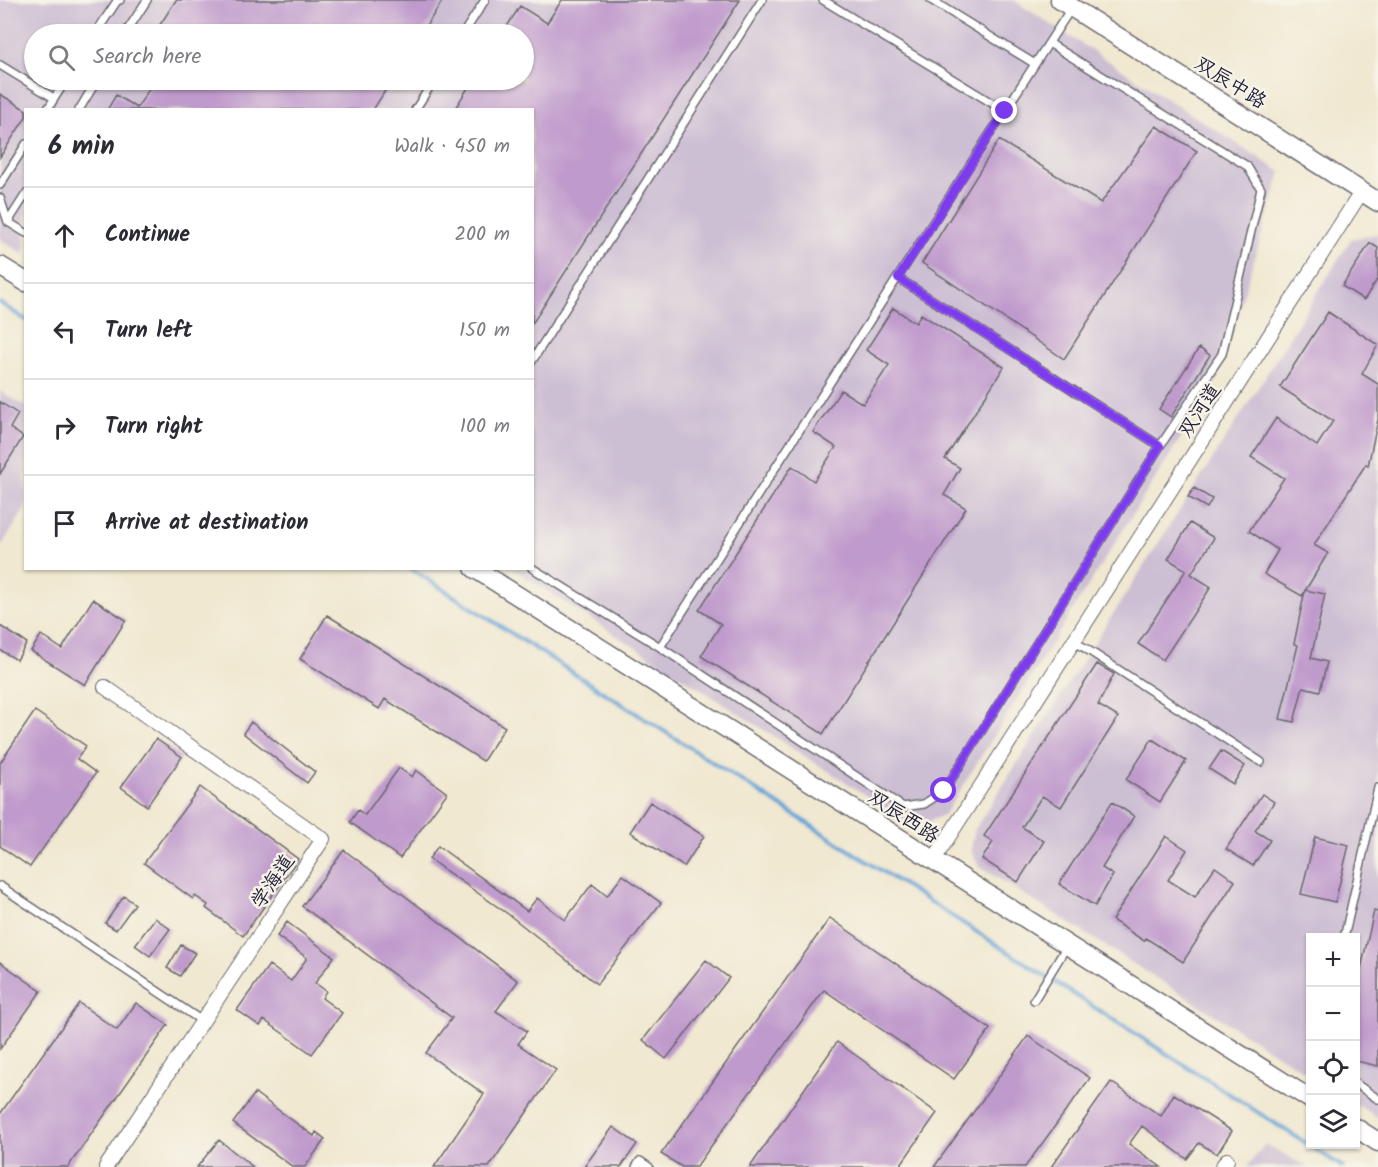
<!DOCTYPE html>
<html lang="en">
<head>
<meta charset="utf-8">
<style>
  :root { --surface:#fff; --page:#f2f2f3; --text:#2b2b33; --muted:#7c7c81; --line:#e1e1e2 }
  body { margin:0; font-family:Kalam,"LXGW WenKai TC",sans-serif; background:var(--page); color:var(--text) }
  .controls { position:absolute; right:18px; bottom:18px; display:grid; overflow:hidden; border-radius:0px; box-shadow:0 2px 4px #0004 }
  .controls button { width:54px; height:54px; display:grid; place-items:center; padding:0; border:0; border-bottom:2px solid var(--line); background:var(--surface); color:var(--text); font:30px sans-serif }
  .stop { position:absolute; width:18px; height:18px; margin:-14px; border:4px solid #7c3aed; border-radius:50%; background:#fff }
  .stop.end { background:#7c3aed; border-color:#fff; box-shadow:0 2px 6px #0008 }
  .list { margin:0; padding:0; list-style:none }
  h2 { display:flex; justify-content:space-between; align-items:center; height:78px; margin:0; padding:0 24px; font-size:26px }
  h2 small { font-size:20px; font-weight:400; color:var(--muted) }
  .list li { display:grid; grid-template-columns:39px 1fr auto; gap:18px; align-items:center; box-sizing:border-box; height:96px; padding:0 24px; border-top:2px solid var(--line) }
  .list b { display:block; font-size:22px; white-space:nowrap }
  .list em { font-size:20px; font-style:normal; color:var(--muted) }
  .icon { flex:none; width:33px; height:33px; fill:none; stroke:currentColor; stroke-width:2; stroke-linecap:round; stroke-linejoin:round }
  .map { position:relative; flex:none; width:1378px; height:1167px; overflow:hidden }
  .search { position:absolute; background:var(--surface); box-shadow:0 2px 4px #0004; left:24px; top:24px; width:510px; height:66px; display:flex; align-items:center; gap:15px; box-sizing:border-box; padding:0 21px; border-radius:33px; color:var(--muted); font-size:22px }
  .panel { position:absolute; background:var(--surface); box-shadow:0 2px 4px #0004; left:24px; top:108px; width:510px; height:462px; border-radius:0px }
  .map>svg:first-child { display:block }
</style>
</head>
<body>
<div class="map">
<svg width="1378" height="1167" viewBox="0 0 1378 1167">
  <rect width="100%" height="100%" fill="#f7f3e8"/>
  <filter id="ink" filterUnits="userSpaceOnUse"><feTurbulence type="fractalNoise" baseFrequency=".0167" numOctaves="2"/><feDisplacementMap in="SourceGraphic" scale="12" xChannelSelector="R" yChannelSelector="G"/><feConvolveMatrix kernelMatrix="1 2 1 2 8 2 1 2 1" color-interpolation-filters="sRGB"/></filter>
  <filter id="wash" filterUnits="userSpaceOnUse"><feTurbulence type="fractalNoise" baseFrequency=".008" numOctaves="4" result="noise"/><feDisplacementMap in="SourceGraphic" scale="24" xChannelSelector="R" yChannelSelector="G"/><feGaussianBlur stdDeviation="1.35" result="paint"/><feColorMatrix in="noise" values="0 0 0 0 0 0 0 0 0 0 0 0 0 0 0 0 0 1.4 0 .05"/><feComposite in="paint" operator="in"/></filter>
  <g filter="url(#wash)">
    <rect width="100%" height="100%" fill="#f0e8d0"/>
    <!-- industrial -->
    <path fill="#ccbed3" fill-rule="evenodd" d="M0,0h1013l268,172 -64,208 -272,434 -19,9 -20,-2 -393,-252 19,-1v-458h-506l-1,145 -25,-16zM34,34h490v46h-490z
      M1377,234h1v884l-22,-14v-166h-46v137l-331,-209 -8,-16 4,-21 280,-436 96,-154z
      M0,391l26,16 -1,102 -25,39z
      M1265,1144l43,23h-61z"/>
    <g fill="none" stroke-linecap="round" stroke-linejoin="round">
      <!-- stream -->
      <path stroke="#65a2d6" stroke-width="4" d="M0,303l26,17
        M410,568l933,599"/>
    </g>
    <g id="blocks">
      <!-- building -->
      <path fill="#bf9acc" d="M176,0h267l-22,34h-267z
        M562,0h178l-208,324v-214h-78l19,-30h51v-46h-22l18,-28 27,17z
        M155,80h237l-19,30h-266l9,-15 21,13z
        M0,94l26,16v7l-26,40z
        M1156,126l41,25 -133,208 -142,-96 77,-123 102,63z
        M1370,243l8,5v30l-14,22 -22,-14z
        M893,308l23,15 5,-9 83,53 -59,92 15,9 -16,27 22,13 -143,226 -122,-78 20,-32 -22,-14 93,-144 22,15 22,-34 -23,-15 28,-42 22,14 26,-39 -23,-15z
        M1328,312l50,33 -16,29 16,10v35l-10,47 -2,-2 -52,81 14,8 -26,43 -38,-22 14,-24 -29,-19 35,-53 -33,-21 25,-39 41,28 16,-25 -53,-34z
        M1199,348l11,7 -39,62 -12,-8z
        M0,402l18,12 -8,14 13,9 -23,37z
        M1194,488l18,11 -5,9 -19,-11z
        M1190,523l24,15 -23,36 20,13 -48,73 -25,-16 48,-74 -18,-11z
        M1305,590l20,4 -14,64 16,4 -7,29 -17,-4 -9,35 -14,-3 18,-74 -4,-1z
        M93,599l33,21 -41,65 -54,-34 10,-16 21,14z
        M327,615l178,112 -22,34 -98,-62 -6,10 -79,-50z
        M0,626l27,17 -10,17 -17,-10z
        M1097,664l17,10 -16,31 20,12 -57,90 -19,-11 -20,31 22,14 -26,41 -36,-23 11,-17 -9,-6z
        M35,711l51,35 -9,13 19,14 -66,94 -30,-21v-83z
        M251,722l64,50 -8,11 -64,-50z
        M156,739l26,18 -35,49 -26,-19z
        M1152,739l34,22 -26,41 -34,-22z
        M1221,751l24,15 -12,18 -24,-15z
        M399,768l13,9 4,-7 31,23 -47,65 -50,-36 8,-12 7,5z
        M200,787l98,72 -55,77 -37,-28 2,-3 -13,-9 -2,3 -49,-36z
        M1262,794l12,8 -19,29 15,9 -17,26 -27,-17z
        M650,802l54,34 -20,31 -54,-35z
        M1112,802l22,14 -32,52 11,7 -18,31 -36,-22z
        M1166,836l21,14 -19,30 27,17 20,-30 20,14 -52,81 -37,-24 -2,3 -32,-21z
        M1315,837l34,8 -14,57 -34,-8z
        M438,846l89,65 10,-13 28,22 27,-36 15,12 16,-21 38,28 -64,81 -89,-70 -79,-55z
        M344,850l174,131 -22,30 31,20 -9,13 38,26 -67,97h-55l50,-73 -58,-41 26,-35 -150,-112z
        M124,896l11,8 -19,26 -11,-7z
        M1374,911l4,1v154l-22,-5v-70z
        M155,918l15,11 -20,27 -15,-11z
        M830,918l160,111 -36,50 -130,-89 -128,177h-14l-21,-13z
        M287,922l47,35 -19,26 11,8 -4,7 20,15 -30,41 -48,-34 -4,6 -23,-16 32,-45 22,16 16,-23 -30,-22z
        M181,945l14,8 -15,23 -13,-8z
        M706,960l23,18 -63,81 -23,-19z
        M0,962l41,29 -41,58z
        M79,1003l38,27 19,-27 32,22 -100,142h-68v-53z
        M1028,1036l62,42 -65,89h-91z
        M837,1042l100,71 -38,54h-149z
        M1111,1082l50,34 13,-22 58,37 -15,23 -18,-11 -12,16 -45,-33 -13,18 32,23h-110z
        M255,1093l59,43 2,-4 9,7 -20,28h-12l-60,-44z
        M613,1127l24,17 -16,23h-37z
        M219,1140l34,27h-56z"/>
    </g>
  </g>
  <g filter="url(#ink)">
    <use href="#blocks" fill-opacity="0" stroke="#6a676f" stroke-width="1.5"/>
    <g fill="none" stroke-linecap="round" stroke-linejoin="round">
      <!-- lane casing -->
      <g stroke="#6a676f" stroke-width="10">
        <path id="lane" d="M823,0l182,111
          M931,0l104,64
          M95,34l22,-33 3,-1
          M125,34l22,-34
          M463,34l22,-34
          M1049,43l198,123 14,23 -39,165 -62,92 -216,345 -20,13 -21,3 -243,-160 375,-583 37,-57
          M0,65l54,33
          M47,110l19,-30
          M79,110l18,-30
          M415,110l19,-30
          M0,185l26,-41
          M26,194l-18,28 18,11
          M0,198l8,24
          M898,278l262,168
          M532,361l230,-361
          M532,568l128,79
          M1074,641l187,121
          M0,886l202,135
          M1344,938l34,-150
          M1034,1000l33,-54
          M1356,1084l22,15
          M636,1167l4,-6 9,6"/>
      </g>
      <!-- street casing -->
      <g stroke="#6a676f" stroke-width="16">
        <path id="street" d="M105,687l218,152 -217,328
          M933,861l429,-670
          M1222,1167l5,-7"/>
      </g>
      <!-- secondary casing -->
      <g stroke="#6a676f" stroke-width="21">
        <path id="secondary" d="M1060,0l318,202
          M0,266l26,16
          M474,568l836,531
          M1356,1128l22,14"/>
      </g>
      <!-- lane -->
      <use href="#lane" stroke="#fff" stroke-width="7"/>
      <!-- street -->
      <use href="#street" stroke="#fff" stroke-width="14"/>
      <!-- secondary -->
      <use href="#secondary" stroke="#fff" stroke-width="18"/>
    </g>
  </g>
  <g fill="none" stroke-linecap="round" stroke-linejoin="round" filter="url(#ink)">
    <!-- route -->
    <path stroke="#7c3aed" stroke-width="8" d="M944,791l216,-345 -262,-168 107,-167"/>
  </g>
  <g text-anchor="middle" stroke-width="5" stroke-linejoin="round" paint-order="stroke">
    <!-- street labels -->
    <g font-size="20" fill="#22223b" stroke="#f7f3e8">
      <text transform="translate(1231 82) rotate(32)" y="7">双辰中路</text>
      <text transform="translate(1199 410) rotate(-57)" y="7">双河道</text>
      <text transform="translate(904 816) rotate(33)" y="7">双辰西路</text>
      <text transform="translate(272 881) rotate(-56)" y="7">学海道</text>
    </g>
  </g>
</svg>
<div class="controls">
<button>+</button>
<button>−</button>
<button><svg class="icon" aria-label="locate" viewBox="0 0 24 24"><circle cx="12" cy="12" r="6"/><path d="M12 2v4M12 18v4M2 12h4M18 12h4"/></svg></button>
<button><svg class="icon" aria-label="layers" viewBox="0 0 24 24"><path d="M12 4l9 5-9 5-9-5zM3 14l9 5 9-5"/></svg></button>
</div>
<div class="stop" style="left:944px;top:791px"></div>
<div class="stop end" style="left:1005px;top:111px"></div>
<div class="search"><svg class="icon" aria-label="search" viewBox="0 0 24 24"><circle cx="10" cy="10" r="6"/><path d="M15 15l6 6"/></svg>Search here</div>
<section class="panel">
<h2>6 min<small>Walk · 450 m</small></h2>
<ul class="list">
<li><svg class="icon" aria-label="ahead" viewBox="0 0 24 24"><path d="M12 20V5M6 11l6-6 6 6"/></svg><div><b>Continue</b></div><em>200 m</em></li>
<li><svg class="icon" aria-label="left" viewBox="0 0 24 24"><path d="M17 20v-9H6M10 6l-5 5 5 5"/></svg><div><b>Turn left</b></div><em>150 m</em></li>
<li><svg class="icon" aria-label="right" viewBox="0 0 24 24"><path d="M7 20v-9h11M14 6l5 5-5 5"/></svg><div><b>Turn right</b></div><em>100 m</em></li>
<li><svg class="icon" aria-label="arrive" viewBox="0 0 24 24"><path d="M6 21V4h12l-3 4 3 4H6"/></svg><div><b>Arrive at destination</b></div></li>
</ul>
</section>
</div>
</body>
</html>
